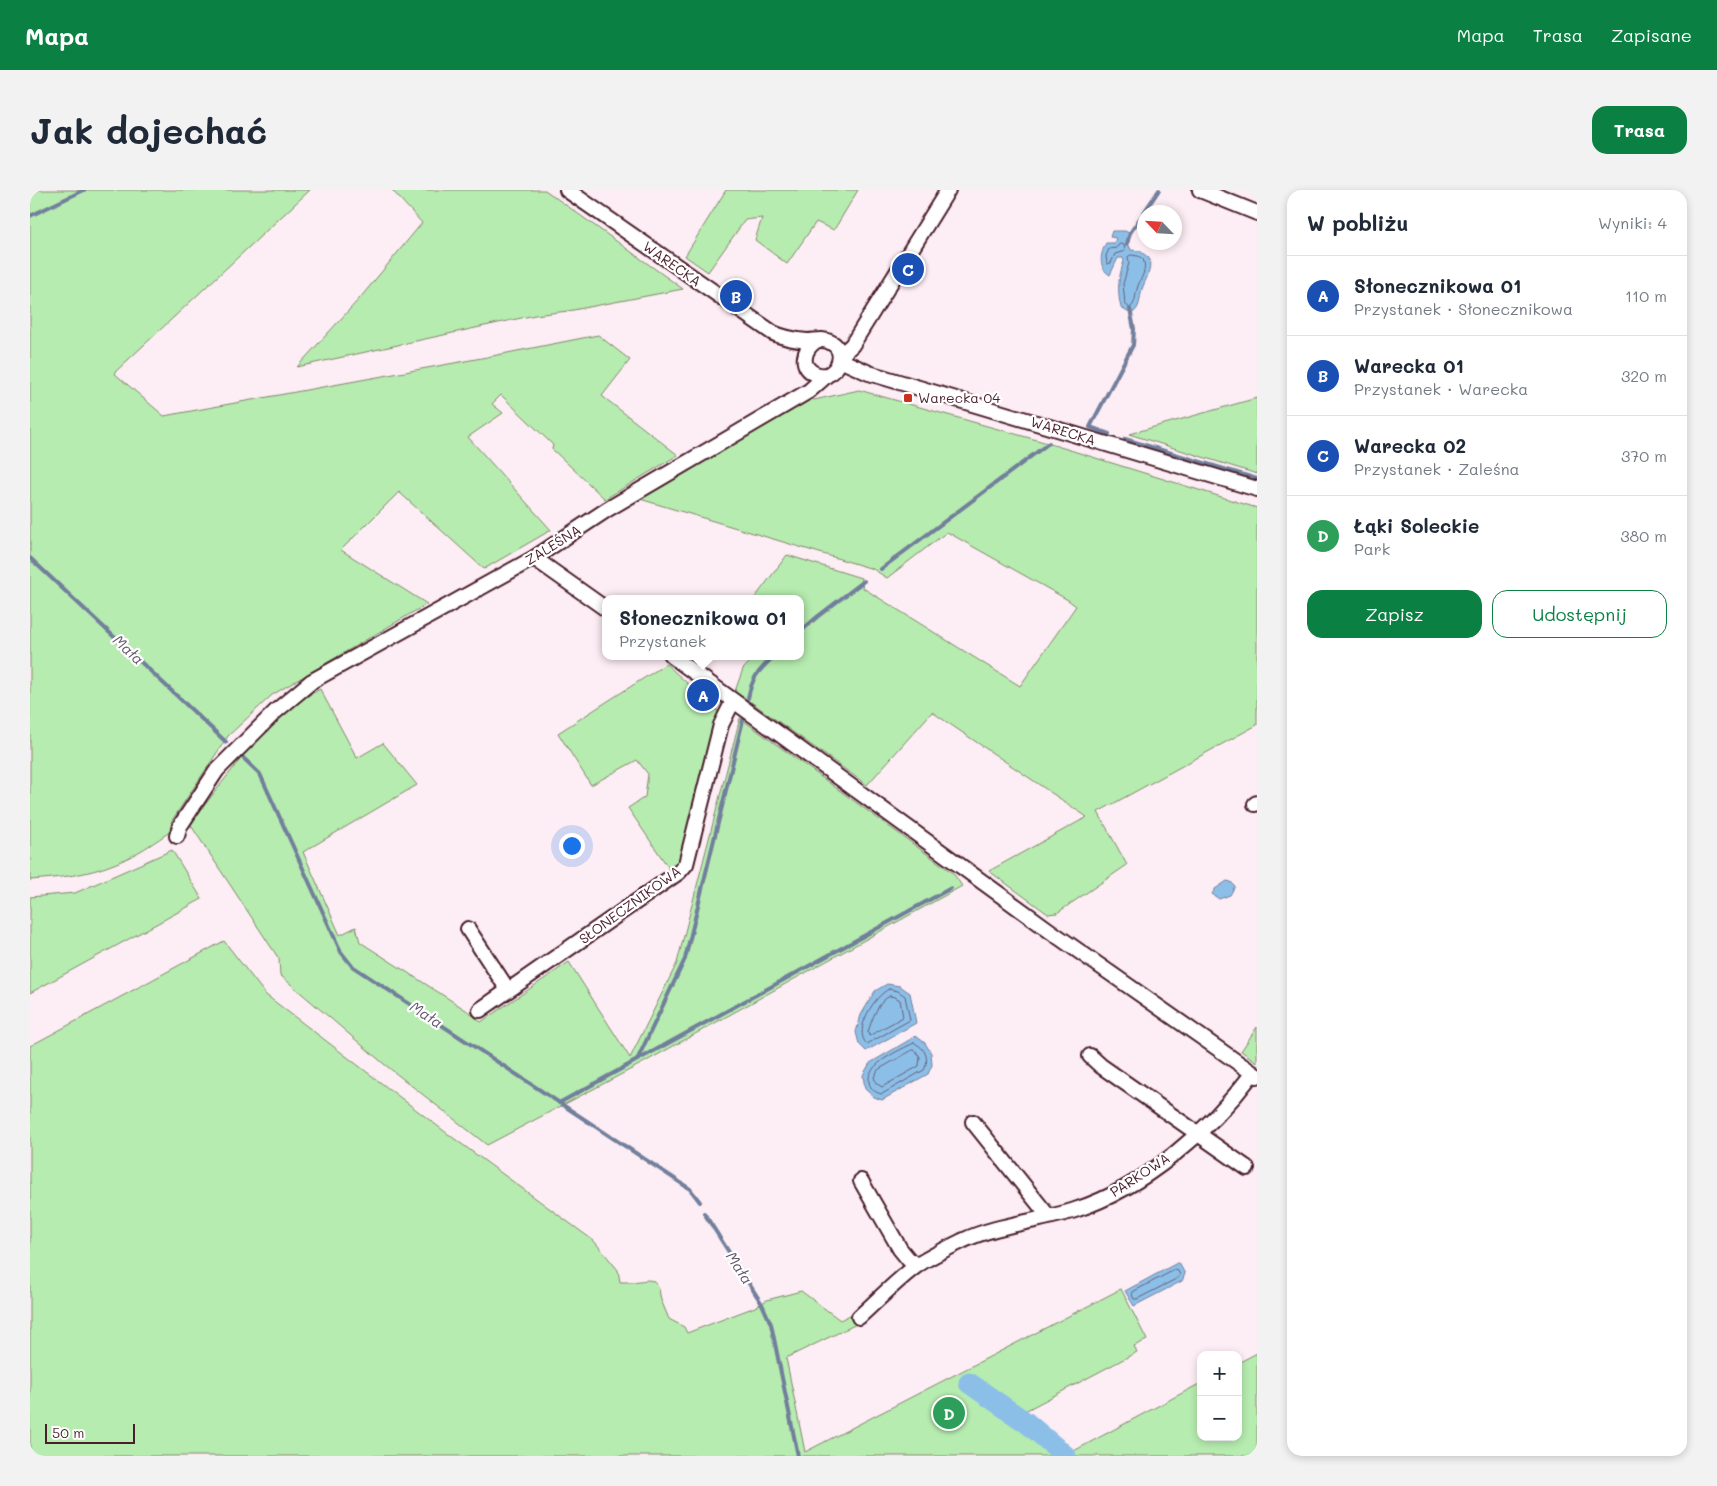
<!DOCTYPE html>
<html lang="pl">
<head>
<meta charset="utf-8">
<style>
  :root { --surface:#fff; --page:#f2f2f3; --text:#1f2937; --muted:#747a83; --line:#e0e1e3; --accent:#0b8043 }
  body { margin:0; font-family:Mali,sans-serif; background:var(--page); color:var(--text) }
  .controls { position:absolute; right:15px; bottom:15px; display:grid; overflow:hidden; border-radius:10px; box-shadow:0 2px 8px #0003 }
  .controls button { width:45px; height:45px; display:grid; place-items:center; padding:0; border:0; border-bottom:1px solid var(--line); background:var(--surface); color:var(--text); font:25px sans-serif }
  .compass { position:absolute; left:1107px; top:15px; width:45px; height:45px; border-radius:50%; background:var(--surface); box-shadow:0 2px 8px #0003; rotate:295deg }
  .scale { position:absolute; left:15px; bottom:12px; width:90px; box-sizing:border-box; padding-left:5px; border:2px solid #4a1f2b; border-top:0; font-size:14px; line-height:18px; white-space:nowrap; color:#4a1f2b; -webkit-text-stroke:4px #fff; paint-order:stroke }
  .you { position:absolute; left:541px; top:655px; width:18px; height:18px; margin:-12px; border:4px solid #fff; border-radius:50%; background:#1a73e8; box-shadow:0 0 0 8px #1a73e833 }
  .badge { display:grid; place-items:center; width:32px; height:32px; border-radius:50%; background:var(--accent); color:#fff; font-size:16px; font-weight:700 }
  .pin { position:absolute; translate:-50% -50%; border:2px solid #fff; box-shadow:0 1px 5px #0006 }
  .popup { position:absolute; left:572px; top:405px; width:202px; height:65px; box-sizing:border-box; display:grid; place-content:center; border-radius:10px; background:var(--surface); filter:drop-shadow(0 1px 4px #0005); font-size:16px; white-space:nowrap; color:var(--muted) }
  .popup b { font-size:19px; color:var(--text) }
  .popup::after { content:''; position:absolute; left:50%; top:100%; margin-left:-10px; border:10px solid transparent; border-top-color:var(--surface) }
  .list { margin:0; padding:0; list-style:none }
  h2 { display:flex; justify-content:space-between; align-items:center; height:65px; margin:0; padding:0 20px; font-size:21px }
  h2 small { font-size:16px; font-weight:400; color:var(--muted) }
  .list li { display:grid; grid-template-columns:32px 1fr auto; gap:15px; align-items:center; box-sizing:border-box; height:80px; padding:0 20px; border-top:1px solid var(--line) }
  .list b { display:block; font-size:19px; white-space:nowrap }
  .list p { margin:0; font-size:16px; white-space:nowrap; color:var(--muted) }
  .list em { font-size:16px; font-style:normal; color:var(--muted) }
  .actions { display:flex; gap:10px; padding:15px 20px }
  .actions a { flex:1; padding:11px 0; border:1px solid var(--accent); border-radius:15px; text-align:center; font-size:18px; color:var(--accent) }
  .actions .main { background:var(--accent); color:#fff }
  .map { position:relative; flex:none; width:1227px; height:1266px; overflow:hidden; border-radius:15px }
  header { display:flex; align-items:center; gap:30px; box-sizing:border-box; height:70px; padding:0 25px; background:var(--accent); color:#fff }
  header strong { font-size:24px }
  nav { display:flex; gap:28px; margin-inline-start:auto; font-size:18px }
  .intro { display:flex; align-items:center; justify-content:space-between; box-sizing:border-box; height:120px; padding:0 30px }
  h1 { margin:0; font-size:35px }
  .button { padding:12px 22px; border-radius:15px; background:var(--accent); color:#fff; font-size:18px; font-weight:700 }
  main { display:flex; gap:30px; padding:0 30px }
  aside { flex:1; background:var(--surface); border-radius:15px; box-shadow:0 2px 8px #0003 }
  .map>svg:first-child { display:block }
</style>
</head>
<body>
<header>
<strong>Mapa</strong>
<nav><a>Mapa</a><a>Trasa</a><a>Zapisane</a></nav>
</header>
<div class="intro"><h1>Jak dojechać</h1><a class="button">Trasa</a></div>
<main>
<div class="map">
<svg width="1227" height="1266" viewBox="0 0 1227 1266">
  <rect width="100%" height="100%" fill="#fdedf4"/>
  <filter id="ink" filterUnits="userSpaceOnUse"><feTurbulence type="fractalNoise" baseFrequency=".02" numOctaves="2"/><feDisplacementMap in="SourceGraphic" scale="10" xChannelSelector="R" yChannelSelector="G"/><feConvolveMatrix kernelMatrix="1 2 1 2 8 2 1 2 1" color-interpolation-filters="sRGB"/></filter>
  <g filter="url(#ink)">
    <!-- green -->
    <path fill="#b6ecaf" stroke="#80866d" d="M0,0h280l-196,183 50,43 323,-59 111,-22 32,25 -28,36 76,59 -73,44 -53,-50 1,-4 -52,-50 -9,9 11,9 -35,24 83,93 -67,39 -85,-77 -58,58 86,54 -155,91 -44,41 -57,86 3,7c-19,13 -39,27 -60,35 -27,11 -56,14 -84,16z
      M362,0h153l138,99 -115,22 -33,4 -238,52 63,-69 62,-75z
      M696,0h132l-24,40 -18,-8 -29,42 -32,-24 7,-22 -17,2 -37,52 -23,-16z
      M829,200l185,52 213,66v217l-159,87 29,53 -70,48 -9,1 -59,-43 98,-54 -155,-105 -65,73 -116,-83 -2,4 -15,-12 9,-25 13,-13h44v-57h-46l33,-44 74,23 2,10 157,98 56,-80 -8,-6 -121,-68 -60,46 -14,-9 -233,-70 166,-102 8,3z
      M1227,208v76l-128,-40z
      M636,474l52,47 -34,137 -6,14 -8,8 -42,-62 17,-11 3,-23 -11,-14 -46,25 -33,-52z
      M290,499l37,69 26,-15 34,42 -114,67 37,83 16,-8 4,15 106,68 15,12 88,-60 61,96 47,-95 63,-245 213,155 9,13 -321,178 -154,81 -103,-81 -104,-89 -1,-16 -89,-135 55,-71 44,-46z
      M142,660l30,49 -172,94v-96l45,-4z
      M194,751l42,54 182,139 146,107 24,29 2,12h12l16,-2 6,1 5,8 2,11 8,19 15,8 3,6 68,-26 12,-7 34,-9 39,29 14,-7 11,7 -79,38 19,94 316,-163 26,51 -13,6 3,6 -114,60 47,41 131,-70v54h37v-74l19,-10v103h-1227v-410z
      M1227,837v35l-16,-11z"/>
    <!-- water -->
    <path fill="#8cbfe8" stroke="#727f9c" d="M1082,41h13l4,2 -1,10 3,7 9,1 9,7c3,13 -3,20 -7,31 -3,10 -1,20 -11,25l-10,-6c-4,-17 -3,-30 3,-47l-1,-3h-5l-8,17c-12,-7 -10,-21 -4,-32h8l2,-5 -6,-1z
      M1197,691l4,1 4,4 -5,9 -11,4 -7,-5 3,-5z
      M857,794l13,2 10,7 6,30 -50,28 -7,-7 -3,-12 5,-17 14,-24z
      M886,846l9,7 6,10 1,12 -4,9 -46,26 -8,-3 -9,-8 -2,-14 7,-12z
      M1147,1073h2l6,11 -3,7 -48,25 -9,-15z"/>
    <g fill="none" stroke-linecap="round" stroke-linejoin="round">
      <!-- shore -->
      <path stroke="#645f77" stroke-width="1" d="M1090,54l4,1 1,6 -10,3 -4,9 -4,1 -1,-8 3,-7 7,-1z
        M1101,65l7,1 5,3c5,12 -3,19 -6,30 -2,7 -1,14 -7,19l-5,-4 -2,-20 6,-21 -1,-6z
        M859,799l9,2 7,5 5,24 -43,24c-15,-13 8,-49 22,-55z
        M860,806l5,1 5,3 3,17 -34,19 -1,-4c4,-13 10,-31 22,-36z
        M884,853c11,4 16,16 10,27l-42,24c-6,-1 -12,-5 -13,-12 -3,-18 31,-32 45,-39z
        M883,860l3,1 4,6 -1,9 -37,21 -6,-4 -2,-6 4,-7z
        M1145,1080l3,1 2,4 -2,3 -41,21h-3l-2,-4 1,-3z"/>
      <!-- stream -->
      <path stroke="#727f9c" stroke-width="4" d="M0,26l54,-26
        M1097,54l3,-11 29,-43
        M1079,244l-19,-7 43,-82 1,-16 -4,-20
        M1095,249l132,40
        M0,368l196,184
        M851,379l168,-126
        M770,442l17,-15 47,-36
        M718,508c5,-23 10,-26 26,-42
        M208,563l22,21 81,178 11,14 338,223 10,13
        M607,870l48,-101 58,-239
        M529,913l392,-215
        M674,1023l58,91 9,20 27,132"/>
      <!-- river -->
      <path stroke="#8cbfe8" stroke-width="21" d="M939,1193l58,40 39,33"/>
      <!-- minor casing -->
      <g stroke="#4a1f2b" stroke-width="18">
        <path id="minor" d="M537,0l206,143c11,5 23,7 34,8 8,0 16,-3 23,1 20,9 6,40 -14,32 -17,-6 -13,-25 0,-33
          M1170,0l57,23
          M810,166l12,-11 96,-155
          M810,170l29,13 388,116
          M504,368l72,51
          M642,466l378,275 207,145
          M1225,614l2,-1
          M147,646l3,-10 37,-56 59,-59 36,-30 222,-123 74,-49 201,-118 18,-16
          M438,739l40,61
          M450,820l199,-138 7,-8 35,-139 12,-24
          M1060,866l11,10 146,102
          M943,932l76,95
          M831,991l39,68 9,11 9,5
          M829,1127c18,-16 41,-40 60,-53 14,-9 29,-16 43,-23 36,-17 76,-19 113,-31 69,-22 135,-80 178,-137"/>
      </g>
      <!-- minor -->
      <use href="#minor" stroke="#fff" stroke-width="14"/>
    </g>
  </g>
  <!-- markers -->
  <rect fill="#c8321e" stroke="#fff" stroke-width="2" x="873" y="203" width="10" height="10" rx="2.5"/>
  <g text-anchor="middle" stroke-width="4.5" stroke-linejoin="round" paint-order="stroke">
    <!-- street labels -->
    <g font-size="14" fill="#4a1f2b" stroke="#fff">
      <text transform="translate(642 74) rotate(35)" y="5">WARECKA</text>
      <text transform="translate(1033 241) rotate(17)" y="5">WARECKA</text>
      <text transform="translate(523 355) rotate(-32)" y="5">ZALEŚNA</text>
      <text transform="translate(600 715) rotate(-36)" y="5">SŁONECZNIKOWA</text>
      <text transform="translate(1110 985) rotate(-33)" y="5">PARKOWA</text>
    </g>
    <!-- poi labels -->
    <g font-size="14" fill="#4a1f2b" stroke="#fff" text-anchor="start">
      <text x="888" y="213">Warecka 04</text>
    </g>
    <!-- water labels -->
    <g font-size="15" font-style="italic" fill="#61576d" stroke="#fff">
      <text transform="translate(98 460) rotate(43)" y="5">Mała</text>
      <text transform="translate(396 825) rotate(33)" y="5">Mała</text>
      <text transform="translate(709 1078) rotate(57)" y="5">Mała</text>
    </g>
  </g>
</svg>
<div class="controls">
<button>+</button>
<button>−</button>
</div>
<svg class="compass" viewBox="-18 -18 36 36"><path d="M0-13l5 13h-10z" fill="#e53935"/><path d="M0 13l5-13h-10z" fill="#747a83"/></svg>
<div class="scale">50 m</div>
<div class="you"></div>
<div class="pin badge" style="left:673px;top:505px;background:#1a4fb4">A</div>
<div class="popup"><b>Słonecznikowa 01</b>Przystanek</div>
<div class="pin badge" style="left:706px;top:106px;background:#1a4fb4">B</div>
<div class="pin badge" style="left:878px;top:79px;background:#1a4fb4">C</div>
<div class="pin badge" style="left:919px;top:1223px;background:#2e9e5b">D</div>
</div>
<aside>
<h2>W pobliżu<small>Wyniki: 4</small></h2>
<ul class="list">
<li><span class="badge" style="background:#1a4fb4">A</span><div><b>Słonecznikowa 01</b><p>Przystanek · Słonecznikowa</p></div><em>110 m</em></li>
<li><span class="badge" style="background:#1a4fb4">B</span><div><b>Warecka 01</b><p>Przystanek · Warecka</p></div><em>320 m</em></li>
<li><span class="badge" style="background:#1a4fb4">C</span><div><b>Warecka 02</b><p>Przystanek · Zaleśna</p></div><em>370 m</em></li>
<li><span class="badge" style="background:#2e9e5b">D</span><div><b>Łąki Soleckie</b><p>Park</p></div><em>380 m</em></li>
</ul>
<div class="actions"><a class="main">Zapisz</a><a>Udostępnij</a></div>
</aside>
</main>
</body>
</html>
